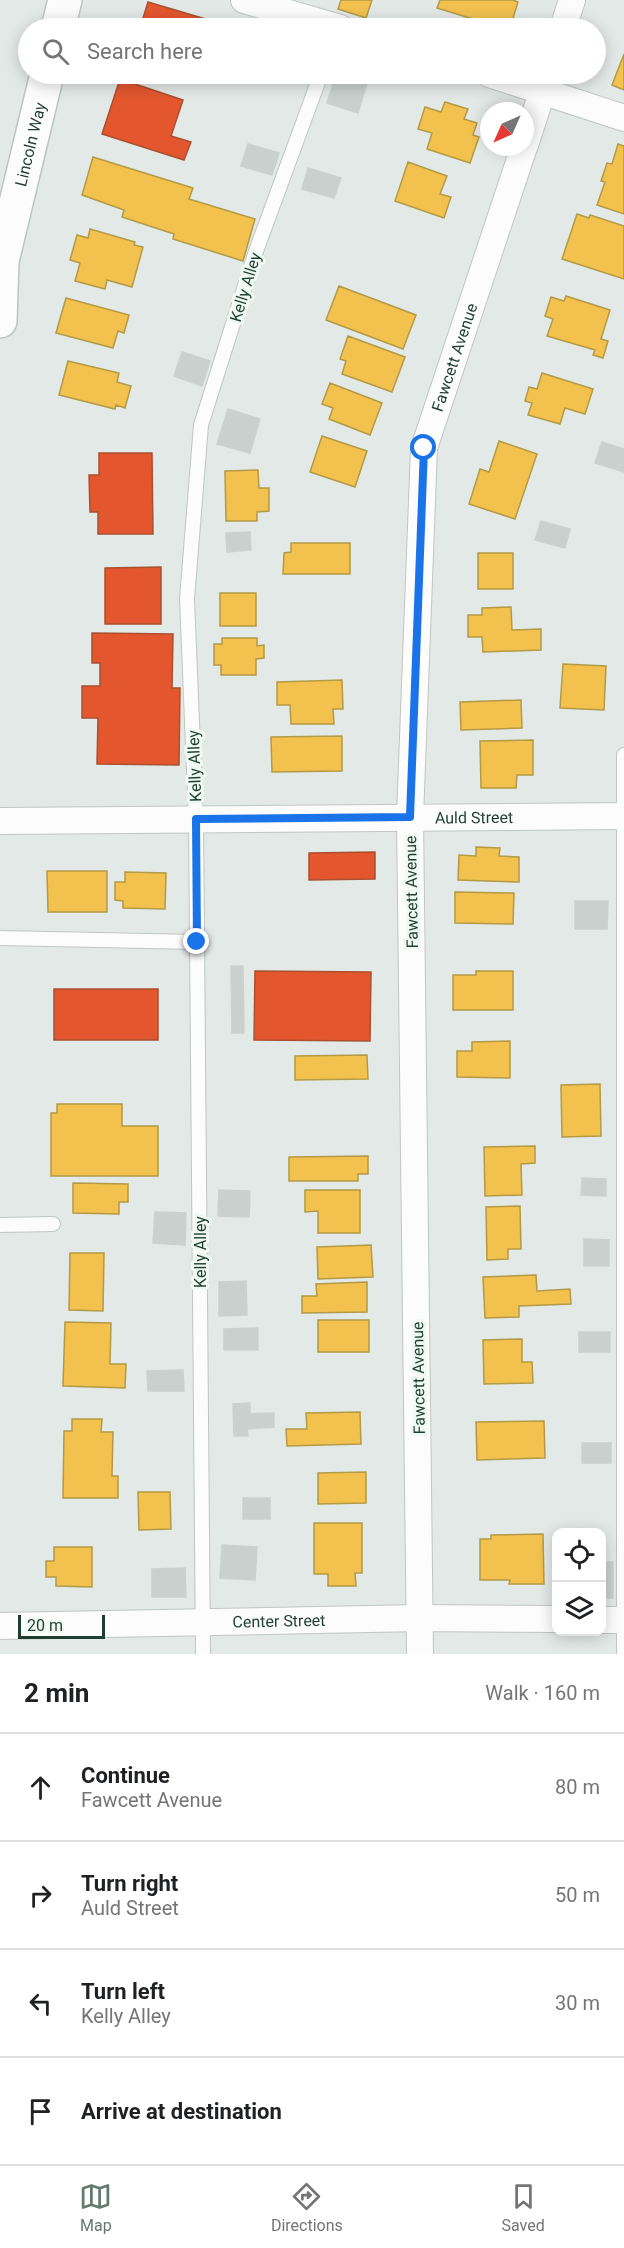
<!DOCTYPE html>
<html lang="en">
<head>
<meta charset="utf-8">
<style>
  :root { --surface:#fff; --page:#f2f2f2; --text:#202124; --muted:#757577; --line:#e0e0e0; --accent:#647a71 }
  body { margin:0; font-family:Roboto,sans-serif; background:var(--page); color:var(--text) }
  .controls { position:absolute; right:18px; bottom:18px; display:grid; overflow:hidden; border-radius:12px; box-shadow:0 3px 15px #0003 }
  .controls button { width:54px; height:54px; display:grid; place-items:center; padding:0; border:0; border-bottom:2px solid var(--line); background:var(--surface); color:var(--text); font:30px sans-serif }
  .compass { position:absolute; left:480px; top:102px; width:54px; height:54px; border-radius:50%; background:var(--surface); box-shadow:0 3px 15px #0003; rotate:225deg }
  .scale { position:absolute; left:18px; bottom:15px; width:87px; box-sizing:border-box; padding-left:6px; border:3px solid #1f3e32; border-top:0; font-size:16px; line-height:21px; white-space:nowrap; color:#1f3e32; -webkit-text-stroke:4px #f0f8f3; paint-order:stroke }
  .stop { position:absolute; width:18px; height:18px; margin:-14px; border:4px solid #1a73e8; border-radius:50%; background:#fff }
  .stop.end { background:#1a73e8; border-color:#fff; box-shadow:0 2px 6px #0008 }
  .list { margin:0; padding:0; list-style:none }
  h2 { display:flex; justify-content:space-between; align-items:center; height:78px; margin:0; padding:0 24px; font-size:26px }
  h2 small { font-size:20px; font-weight:400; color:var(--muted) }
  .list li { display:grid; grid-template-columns:39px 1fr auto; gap:18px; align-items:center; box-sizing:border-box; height:108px; padding:0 24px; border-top:2px solid var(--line) }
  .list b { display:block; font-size:22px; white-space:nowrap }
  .list p { margin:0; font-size:20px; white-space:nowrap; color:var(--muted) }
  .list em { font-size:20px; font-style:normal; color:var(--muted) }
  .icon { flex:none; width:33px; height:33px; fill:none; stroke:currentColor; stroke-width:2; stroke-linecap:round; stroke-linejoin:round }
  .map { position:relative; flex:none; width:624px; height:1654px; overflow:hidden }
  .search { position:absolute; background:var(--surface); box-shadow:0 3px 15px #0003; left:18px; right:18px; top:18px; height:66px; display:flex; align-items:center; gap:15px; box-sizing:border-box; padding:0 21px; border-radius:33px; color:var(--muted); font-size:22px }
  .sheet { height:510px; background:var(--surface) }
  nav { display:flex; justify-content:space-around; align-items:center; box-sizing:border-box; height:84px; border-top:2px solid var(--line); background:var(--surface); font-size:16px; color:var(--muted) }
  nav a { display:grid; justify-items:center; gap:3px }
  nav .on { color:var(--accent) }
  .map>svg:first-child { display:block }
</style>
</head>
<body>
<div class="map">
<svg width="624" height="1654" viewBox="0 0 624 1654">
  <rect width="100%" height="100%" fill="#e3e9e6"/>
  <!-- homes -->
  <path fill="#f2c14e" stroke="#b39a46" stroke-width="1.5" d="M341,0h31l-6,18 -28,-9z
    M440,0h73l5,2 -8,26h-8l-65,-20z
    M624,54v36l-12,-5z
    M445,102l23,7 -4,10 13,4 -4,12 6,2 -9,26 -43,-14 5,-16 -14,-4 7,-22 16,5z
    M618,144l6,2v68l-27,-9 8,-23 -4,-1 6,-18 5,1z
    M93,157l100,31 -4,11 66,20 -12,42 -70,-22 1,-5 -52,-17 2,-7 -42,-15z
    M408,162l39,14 -7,18 11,3 -7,21 -49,-17z
    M577,214l12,4 1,-3 34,11v53l-62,-20z
    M90,229l45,13 -1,3 9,2 -11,40 -25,-7 -2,9 -30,-8 5,-18 -10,-3 7,-25 11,3z
    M339,286l77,29 -13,34 -77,-29z
    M566,296l44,14 -9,29 7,2 -5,17 -10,-3 2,-5 -48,-14 6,-17 -8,-3 6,-19 13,4z
    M66,298l63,17 -5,18 -6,-2 -5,17 -57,-15z
    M348,336l57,21 -13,35 -50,-18 4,-13 -6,-2z
    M68,361l51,12 -2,9 14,4 -6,22 -9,-3 -1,4 -56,-14z
    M542,373l51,16 -8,25 -20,-6 -5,16 -32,-9 4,-12 -7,-2 4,-14 8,2z
    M330,383l52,20 -12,32 -41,-16 4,-11 -11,-4z
    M322,436l45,15 -12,36 -45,-15z
    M499,441l38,13 -22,65 -46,-15 11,-35 9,3z
    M258,470l1,18h10v23l-12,1v9h-31l-1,-50z
    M291,543h59v31h-67l1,-21 7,-1z
    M478,553h35v36h-35z
    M220,593h36v33h-36z
    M511,607l1,23 29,-1v21l-58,2 -1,-15h-14v-22h14v-7z
    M222,638h35v8l7,-1v13l-8,1v16h-35v-10h-7v-21h8z
    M563,664l43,2 -2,44 -44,-2z
    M342,680l1,29h-10l1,15h-43l-1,-19h-13v-23z
    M521,700l1,28 -61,2 -1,-28z
    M342,736v35l-70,1 -1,-35z
    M533,740v35h-16l-1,13h-35l-1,-47z
    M476,847l24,1 -1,8 20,1v25l-61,-2 1,-25 17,1z
    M47,871h60v41h-59z
    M125,872l41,1 -1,36 -42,-1v-7l-8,-1v-18h10z
    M455,892l59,1 -1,31 -58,-1z
    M476,971h37v39h-60v-35h23z
    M510,1041v37l-53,-1v-26h15v-9z
    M367,1055l1,24 -73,1v-24z
    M600,1084l1,52 -39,1 -1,-52z
    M57,1104h65v22h36v50h-107v-63h6z
    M535,1146v17l-14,1 1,31 -37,1 -1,-49z
    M368,1156v18h-10v7h-69v-24z
    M73,1183l55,1v18h-9v12l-46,-1z
    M305,1190h55v43h-42v-22l-13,1z
    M520,1206l1,43h-13v10l-21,1 -1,-53z
    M371,1245l2,32 -55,2 -1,-32z
    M70,1253h34l-1,58 -34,-1z
    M536,1275l1,16 33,-2 1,15 -52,2v11l-34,1 -2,-41z
    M367,1282v30l-65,1v-17h15l-1,-12z
    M318,1320h51v32h-51z
    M65,1322l46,1 -1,41h16l-1,24 -62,-2z
    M522,1339v23h10l1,21 -49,1 -1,-44z
    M360,1412l1,32 -74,2 -1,-17h21l-1,-16z
    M72,1419h30l-1,13h12l-1,44h6v22h-55l1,-67h8z
    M544,1421l1,37 -68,2 -1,-38z
    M366,1472v31l-48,1v-31z
    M138,1492h32l1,37 -32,1z
    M314,1523h48v50h-7l1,13h-28v-12h-14z
    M543,1534l1,50h-35l1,-4h-30v-41h11v-4z
    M54,1547h38v40l-36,-1v-9h-10v-16h8z"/>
  <!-- shops -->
  <path fill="#e4572e" stroke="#a9502f" stroke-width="1.5" d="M148,2l88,26h-96z
    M192,74h32l-3,9z
    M120,79l63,21 -12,36 20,6 -7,18 -82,-26z
    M99,453h53l1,81h-55v-22h-8l-1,-37h10z
    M161,567v57h-56v-56z
    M92,633l81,1 -1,54h8l-1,77 -82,-1 1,-46h-16v-32h18v-23h-8z
    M375,852v27l-66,1v-27z
    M255,971l116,1 -1,69 -116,-1z
    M54,989h104v51h-104z"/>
  <!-- building -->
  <path fill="#cad0cd" stroke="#cbd2ce" stroke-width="1.5" d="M336,74h13l19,6 -10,33 -31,-10z
    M248,144l31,9 -7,22 -31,-9z
    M308,168l33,10 -7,20 -32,-9z
    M182,352l28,9 -8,25 -28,-10z
    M228,409l32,10 -10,34 -33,-9z
    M602,442l22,7v23l-29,-9z
    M541,521l29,8 -5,19 -30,-8z
    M250,532l1,18 -24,2 -1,-19z
    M575,901h33l-1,28h-32z
    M231,966h12l1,67h-12z
    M582,1178l24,1v17l-25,-1z
    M219,1190l31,1 -1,26 -31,-1z
    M155,1212l31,1 -1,32 -32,-2z
    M584,1239l25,1v26h-25z
    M246,1281l1,34 -28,1v-34z
    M258,1328v22h-34v-21z
    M579,1332h31v20h-31z
    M183,1370l1,21h-36l-1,-20z
    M250,1403v11l24,-1v14l-27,2 1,7h-14l-1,-32z
    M582,1443h29v20h-29z
    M243,1498h27v21h-27z
    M222,1545l35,2 -2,33 -35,-2z
    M602,1562h11v36h-11z
    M185,1568l1,29h-34v-28z"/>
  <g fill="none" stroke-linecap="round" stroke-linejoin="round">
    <!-- service casing -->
    <g stroke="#c0c6c3" stroke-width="16">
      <path id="service" d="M0,938l197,4
        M0,1225l53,-1
        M203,1654l-7,-835 -9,-220 14,-174 55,-174 65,-177
        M624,1654v-899"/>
    </g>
    <!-- minor casing -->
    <g stroke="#c0c6c3" stroke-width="28">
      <g id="minor">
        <path d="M244,0l96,28"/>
        <path d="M563,28l9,-28"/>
        <path d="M489,74l135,44"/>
        <path d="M525,145l23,-71"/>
        <path id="s1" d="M0,821l624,-5"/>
        <path d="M602,1620h22"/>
        <path id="s2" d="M0,1626l421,-8 135,1"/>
        <path id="s3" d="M420,1654l-10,-837 14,-369 100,-301"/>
      </g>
    </g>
    <!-- secondary casing -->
    <g stroke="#bcc5c1" stroke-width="36">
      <g id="secondary">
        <path d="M58,28l7,-28"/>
        <path id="s4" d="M0,321l2,-60 45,-187"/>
      </g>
    </g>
    <!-- service -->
    <use href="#service" stroke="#fbfcfb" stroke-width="14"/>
    <!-- minor -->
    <use href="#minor" stroke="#fbfcfb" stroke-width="26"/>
    <!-- secondary -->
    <use href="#secondary" stroke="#fbfcfb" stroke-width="33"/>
  </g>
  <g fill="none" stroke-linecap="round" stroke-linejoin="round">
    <!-- route -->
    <path stroke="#1a73e8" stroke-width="8" d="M197,942l-1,-123 214,-2 14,-369"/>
  </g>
  <g text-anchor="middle" stroke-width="6" stroke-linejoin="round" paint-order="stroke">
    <!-- street labels -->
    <g font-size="16" fill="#1f3e32" stroke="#f0f8f3">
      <text dy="6" stroke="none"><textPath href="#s4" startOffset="180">Lincoln Way</textPath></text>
      <text transform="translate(245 287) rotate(-73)" y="6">Kelly Alley</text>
      <text dy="6" stroke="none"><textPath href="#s3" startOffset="1302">Fawcett Avenue</textPath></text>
      <text transform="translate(194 766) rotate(-92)" y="6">Kelly Alley</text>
      <text dy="6" stroke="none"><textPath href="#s1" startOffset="474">Auld Street</textPath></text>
      <text transform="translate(411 892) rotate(-91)" y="6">Fawcett Avenue</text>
      <text transform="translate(200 1252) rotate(-90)" y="6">Kelly Alley</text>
      <text transform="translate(418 1378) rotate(-91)" y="6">Fawcett Avenue</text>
      <text dy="6" stroke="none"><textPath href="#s2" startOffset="279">Center Street</textPath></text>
    </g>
  </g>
</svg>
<div class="controls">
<button><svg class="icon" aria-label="locate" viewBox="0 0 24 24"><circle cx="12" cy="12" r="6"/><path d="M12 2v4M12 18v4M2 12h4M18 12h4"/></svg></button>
<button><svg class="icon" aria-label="layers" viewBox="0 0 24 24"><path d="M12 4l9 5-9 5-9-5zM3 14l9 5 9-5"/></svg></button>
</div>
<svg class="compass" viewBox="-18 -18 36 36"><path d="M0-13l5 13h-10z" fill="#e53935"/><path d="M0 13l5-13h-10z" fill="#757577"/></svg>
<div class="scale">20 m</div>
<div class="stop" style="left:424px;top:448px"></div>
<div class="stop end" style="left:197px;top:942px"></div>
<div class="search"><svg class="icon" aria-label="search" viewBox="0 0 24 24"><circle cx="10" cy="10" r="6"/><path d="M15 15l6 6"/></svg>Search here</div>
</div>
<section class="sheet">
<h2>2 min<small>Walk · 160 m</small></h2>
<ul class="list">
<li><svg class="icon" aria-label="ahead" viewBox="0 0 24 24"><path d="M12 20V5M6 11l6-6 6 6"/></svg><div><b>Continue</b><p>Fawcett Avenue</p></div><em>80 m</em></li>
<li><svg class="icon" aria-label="right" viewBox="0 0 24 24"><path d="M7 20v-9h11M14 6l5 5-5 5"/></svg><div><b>Turn right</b><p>Auld Street</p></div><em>50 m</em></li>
<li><svg class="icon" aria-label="left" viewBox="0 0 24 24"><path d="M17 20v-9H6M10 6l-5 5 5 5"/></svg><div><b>Turn left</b><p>Kelly Alley</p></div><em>30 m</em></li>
<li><svg class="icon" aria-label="arrive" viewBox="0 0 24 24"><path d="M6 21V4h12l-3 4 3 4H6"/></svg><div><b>Arrive at destination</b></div></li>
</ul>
</section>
<nav>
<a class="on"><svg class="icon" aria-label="map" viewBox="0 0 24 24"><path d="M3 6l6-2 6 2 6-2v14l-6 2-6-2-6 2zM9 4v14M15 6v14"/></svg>Map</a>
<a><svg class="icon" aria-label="directions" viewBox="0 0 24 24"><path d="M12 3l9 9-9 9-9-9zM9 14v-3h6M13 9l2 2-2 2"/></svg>Directions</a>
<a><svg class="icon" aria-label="saved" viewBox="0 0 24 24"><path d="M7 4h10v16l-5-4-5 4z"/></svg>Saved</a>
</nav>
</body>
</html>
